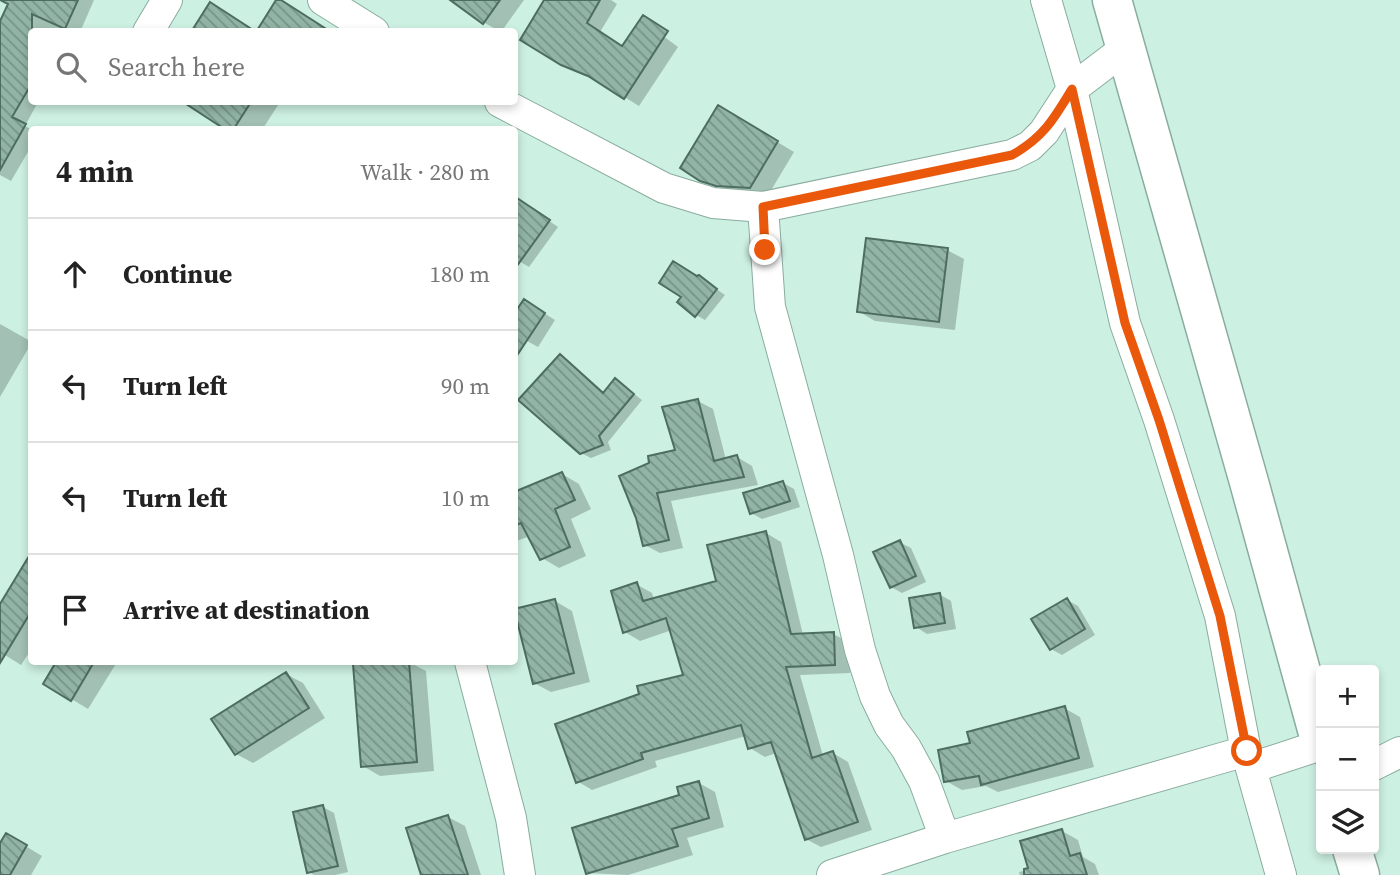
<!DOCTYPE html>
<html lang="en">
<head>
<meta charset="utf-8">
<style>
  :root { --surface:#fff; --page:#f2f2f2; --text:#222; --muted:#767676; --line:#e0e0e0 }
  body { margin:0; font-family:"Source Serif 4",serif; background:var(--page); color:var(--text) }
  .controls { position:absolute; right:21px; bottom:21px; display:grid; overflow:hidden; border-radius:7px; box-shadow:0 4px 10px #0003 }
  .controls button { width:63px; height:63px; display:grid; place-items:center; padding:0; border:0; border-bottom:2px solid var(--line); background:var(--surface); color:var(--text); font:35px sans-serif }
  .stop { position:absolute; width:21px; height:21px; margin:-16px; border:5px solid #ea580c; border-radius:50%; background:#fff }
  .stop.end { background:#ea580c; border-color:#fff; box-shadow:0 2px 7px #0008 }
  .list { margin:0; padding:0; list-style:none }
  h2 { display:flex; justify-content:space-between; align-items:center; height:91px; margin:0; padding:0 28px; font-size:30px }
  h2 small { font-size:23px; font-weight:400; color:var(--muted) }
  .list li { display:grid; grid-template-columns:46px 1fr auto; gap:21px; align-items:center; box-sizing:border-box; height:112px; padding:0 28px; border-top:2px solid var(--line) }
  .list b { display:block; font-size:26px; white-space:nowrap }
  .list em { font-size:23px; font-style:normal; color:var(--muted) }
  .icon { flex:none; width:38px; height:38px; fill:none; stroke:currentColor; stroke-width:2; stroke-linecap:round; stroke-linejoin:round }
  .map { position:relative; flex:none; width:1400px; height:875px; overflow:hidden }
  .search { position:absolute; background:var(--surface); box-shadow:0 4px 10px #0003; left:28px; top:28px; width:490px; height:77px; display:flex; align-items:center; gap:18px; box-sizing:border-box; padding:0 24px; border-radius:7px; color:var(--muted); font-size:26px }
  .panel { position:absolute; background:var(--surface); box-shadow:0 4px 10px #0003; left:28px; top:126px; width:490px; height:539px; border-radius:7px }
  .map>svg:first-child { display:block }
</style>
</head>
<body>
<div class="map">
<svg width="1400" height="875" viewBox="0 0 1400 875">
  <defs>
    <pattern id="building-back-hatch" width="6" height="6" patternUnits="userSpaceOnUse" patternTransform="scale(1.75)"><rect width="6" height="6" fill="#91b4a6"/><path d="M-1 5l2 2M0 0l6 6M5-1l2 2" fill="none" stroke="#769388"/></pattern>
  </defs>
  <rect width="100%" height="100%" fill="#ccf0e2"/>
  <!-- shadow -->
  <path fill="#0003" d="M12,0h82l-14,32h-48v70h6l-13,24 7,4v15l-21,36 -11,-6v-149z
    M453,0h71l-23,32 -18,-10z
    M546,0h65l6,4 -17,28 24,16 31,-18 23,17 -39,59 -39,-24 -22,-9 -56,-33z
    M186,102h94l-18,28h-33z
    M719,107l75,45 -27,45 -48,-7 -37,-23z
    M529,207l29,20 -29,40 -15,-9z
    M947,250l17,9 -9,71 -80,-9 -17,-10z
    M699,277l26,18 -20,25 -9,-5z
    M536,308l19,12 -17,27 -11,-6z
    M0,324l32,18 -32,55z
    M561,356l9,6 35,31 11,-13 26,20 -34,42 3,8 -20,8 -10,-5z
    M698,401l15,8 13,51 11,-3 15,9 6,19 -87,16 12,47 -23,5 -15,-8 -7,-27 40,-67z
    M562,474l17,10 12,25 -20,10 15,37 -27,12 -17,-10 -12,-22 -16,6v-48z
    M783,483l11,6 6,18 -38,12 -11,-6z
    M766,533l15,9 22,93 30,-1 16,8 1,31 -50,2 23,81 10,-3 15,9 24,68 -51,17 -15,-8 -30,-86 -11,4 -15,-9 -4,-12 -91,25 2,6 -65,23 -15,-9 64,-86 44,-18 -13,-47 -32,11 -15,-9 11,-48 16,9 2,7 64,-18z
    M899,542l12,6 15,34 -24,11 -11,-6z
    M32,554v94l-11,17 -21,-13v-44z
    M939,594l12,7 5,28 -29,5 -11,-7z
    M1067,600l11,6 17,29 -33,20 -11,-6z
    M555,601l17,10 18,71 -39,10 -17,-9z
    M58,662h59l-29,47 -43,-26z
    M409,662l17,9 8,100 -54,5 -17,-10 -8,-100z
    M286,674l17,9 22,35 -72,45 -17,-9z
    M1064,708l16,9 14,50 -96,25 -12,-6 -24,4 -16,-9 26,-37z
    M699,783l16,9 9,35 -37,11 6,17 -65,20 -40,-2z
    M323,807l11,6 14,59 -13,3h-21l-5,-3z
    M448,817l17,9 16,49h-58z
    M1062,831l16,9 5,17 12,7 4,11h-79l-1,-3 12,-3z
    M7,835l35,21 -11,19h-31v-28z"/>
  <!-- building -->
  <path fill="url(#building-back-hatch)" stroke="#4d6d61" stroke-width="2" d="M0,0h78l-13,29 -33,-15v69l-20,34 14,7 -26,46v-149l8,-17z
    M276,0h5l50,32h-75z
    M450,0h50l-17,24z
    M544,0h56l-13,23 35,23 21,-31 25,16 -44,68 -36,-23 -27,-11 -41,-25z
    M210,2l46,30h-65z
    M183,102h68l-18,28h-7z
    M718,105l60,36 -28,47 -34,-2 -16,-5 -20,-13z
    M514,196l36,24 -36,50z
    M866,238l82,10 -9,74 -82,-10z
    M673,261l24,15 2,-1 18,14 -22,28 -18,-15 4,-5 -22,-14z
    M524,299l21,14 -31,47v-46z
    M560,354l43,39 12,-15 19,16 -35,42 4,9 -23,9 -62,-54z
    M698,399l16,62 23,-6 7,22 -87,16 12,47 -26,6 -7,-28 -17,-42 30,-13 -1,-7 27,-6 -13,-43z
    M562,472l13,28 -20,9 15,38 -30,13 -19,-37 -7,3v-34z
    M783,481l7,20 -40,13 -7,-21z
    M766,531l25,103 43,-2 1,33 -49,2 26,91 21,-7 25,71 -53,18 -34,-98 -23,7 -7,-24 -100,28 2,6 -67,24 -21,-59 84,-30 -2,-8 46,-11 -17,-57 -43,15 -12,-42 26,-9 6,19 73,-20 -9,-36z
    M900,540l16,36 -26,12 -17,-36z
    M32,551v59l-32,53v-59z
    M940,593l5,30 -31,5 -5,-30z
    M1067,598l18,31 -35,21 -19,-31z
    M555,599l19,74 -41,11 -19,-75z
    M56,662h38l-23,39 -28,-17z
    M390,662h19l8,100 -56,5 -8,-103z
    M286,672l23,36 -74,47 -24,-36z
    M1065,706l14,52 -98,27 -2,-9 -35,6 -6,-32 32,-7 -3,-11z
    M699,781l10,37 -37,11 6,17 -92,28 -14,-46 107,-33 -2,-8z
    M323,805l15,61 -31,7 -14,-61z
    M448,815l20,60h-47l-15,-47z
    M1062,829l8,27 10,-3 7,22h-63v-6l4,-1 -8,-27z
    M6,833l21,12 -17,30h-10v-32z"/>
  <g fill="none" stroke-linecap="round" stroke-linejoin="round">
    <!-- street casing -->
    <g stroke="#8aac9f" stroke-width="32">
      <path id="street" d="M323,0l51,32
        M1046,0l26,89 53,234 34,97 61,196 26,135 35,124
        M148,32l19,-32
        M500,102l164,86 49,15 50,4 249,-52 18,-9 14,-14 28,-43 54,-41
        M763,207l7,100 68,248 22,95 15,46 14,29 17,23 18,33 21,57
        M470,662l41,156 9,57
        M1374,765l26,-13
        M1251,768l70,-23
        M832,875l113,-37 301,-87"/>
    </g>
    <!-- highway casing -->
    <g stroke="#8aac9f" stroke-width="41">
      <path id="highway" d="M1112,0l137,482 72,262
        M1352,849l8,26"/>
    </g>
    <!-- street -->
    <use href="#street" stroke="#fff" stroke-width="30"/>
    <!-- highway -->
    <use href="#highway" stroke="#fff" stroke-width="38"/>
  </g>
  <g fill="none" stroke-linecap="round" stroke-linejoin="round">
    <!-- route -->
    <path stroke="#ea580c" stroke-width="9" d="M765,250l-2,-43 249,-52c31,-17 42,-36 60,-66l53,234 34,97 61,196 27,135"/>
  </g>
</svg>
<div class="controls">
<button>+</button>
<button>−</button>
<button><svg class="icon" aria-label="layers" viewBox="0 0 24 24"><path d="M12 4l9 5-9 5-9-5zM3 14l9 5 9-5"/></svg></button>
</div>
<div class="stop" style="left:1247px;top:751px"></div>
<div class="stop end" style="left:765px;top:250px"></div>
<div class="search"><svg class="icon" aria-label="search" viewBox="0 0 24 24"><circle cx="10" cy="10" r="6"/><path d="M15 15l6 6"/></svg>Search here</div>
<section class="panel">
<h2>4 min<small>Walk · 280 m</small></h2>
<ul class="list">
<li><svg class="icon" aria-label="ahead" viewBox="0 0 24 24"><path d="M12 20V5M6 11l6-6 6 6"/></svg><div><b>Continue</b></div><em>180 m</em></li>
<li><svg class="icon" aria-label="left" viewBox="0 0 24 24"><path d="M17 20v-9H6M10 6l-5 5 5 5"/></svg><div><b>Turn left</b></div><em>90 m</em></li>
<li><svg class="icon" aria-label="left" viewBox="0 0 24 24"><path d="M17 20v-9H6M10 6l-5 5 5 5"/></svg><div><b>Turn left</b></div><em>10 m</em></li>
<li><svg class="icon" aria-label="arrive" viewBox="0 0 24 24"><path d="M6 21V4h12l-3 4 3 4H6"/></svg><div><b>Arrive at destination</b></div></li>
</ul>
</section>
</div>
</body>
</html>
